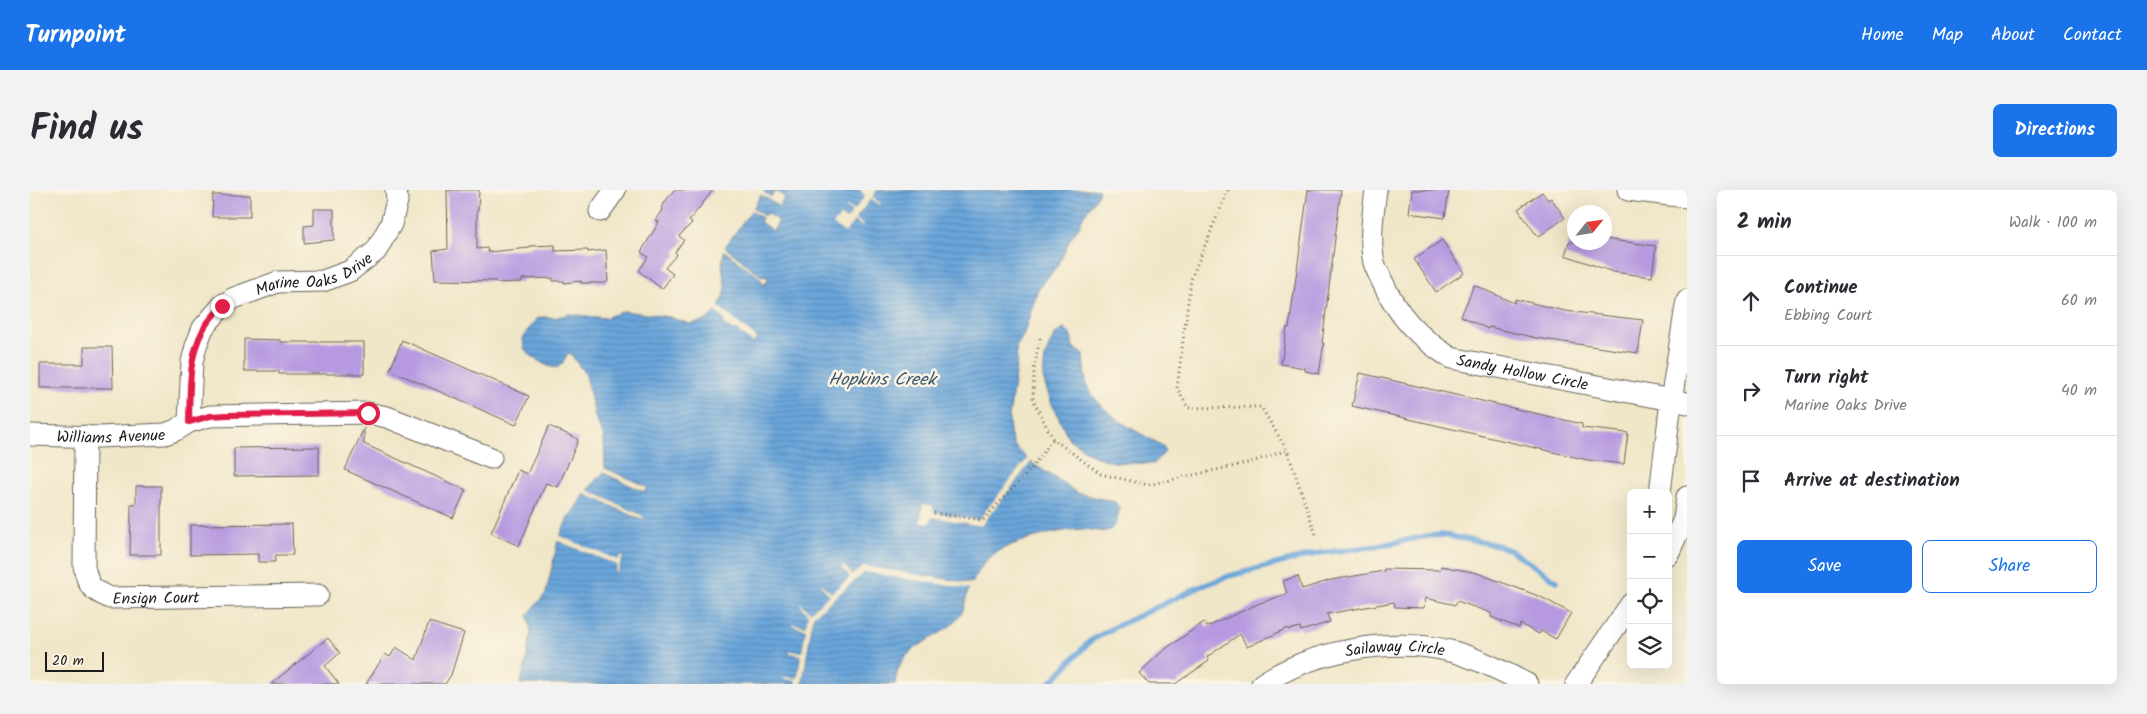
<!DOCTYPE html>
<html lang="en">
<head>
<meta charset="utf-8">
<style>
  :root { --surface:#fff; --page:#f2f2f3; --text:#2b2b33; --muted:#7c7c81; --line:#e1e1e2; --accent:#1a73e8 }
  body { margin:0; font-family:Kalam,sans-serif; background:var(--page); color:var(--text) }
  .controls { position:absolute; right:15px; bottom:15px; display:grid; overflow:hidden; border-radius:8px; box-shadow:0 5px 20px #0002 }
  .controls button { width:45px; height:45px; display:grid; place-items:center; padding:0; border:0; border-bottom:1px solid var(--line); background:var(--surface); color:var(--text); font:25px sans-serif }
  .compass { position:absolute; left:1537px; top:15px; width:45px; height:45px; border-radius:50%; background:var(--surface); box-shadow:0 5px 20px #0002; rotate:60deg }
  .scale { position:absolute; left:15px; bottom:12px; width:59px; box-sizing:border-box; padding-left:5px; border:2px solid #1c1c1c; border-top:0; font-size:14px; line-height:18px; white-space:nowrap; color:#1c1c1c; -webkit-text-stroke:4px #fcf5e5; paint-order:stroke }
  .stop { position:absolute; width:15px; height:15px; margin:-11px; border:4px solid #e11d48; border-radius:50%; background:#fff }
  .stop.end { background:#e11d48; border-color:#fff; box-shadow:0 1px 5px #0008 }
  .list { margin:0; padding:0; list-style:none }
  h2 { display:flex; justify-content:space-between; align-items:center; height:65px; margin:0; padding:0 20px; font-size:21px }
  h2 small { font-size:16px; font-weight:400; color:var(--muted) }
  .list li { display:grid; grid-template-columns:32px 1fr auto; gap:15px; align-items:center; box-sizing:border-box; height:90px; padding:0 20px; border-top:1px solid var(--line) }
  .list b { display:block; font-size:19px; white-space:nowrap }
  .list p { margin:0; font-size:16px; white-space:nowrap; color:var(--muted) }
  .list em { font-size:16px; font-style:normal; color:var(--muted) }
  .actions { display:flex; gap:10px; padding:15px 20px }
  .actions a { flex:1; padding:11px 0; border:1px solid var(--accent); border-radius:8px; text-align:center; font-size:18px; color:var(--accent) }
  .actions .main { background:var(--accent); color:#fff }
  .icon { flex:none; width:28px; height:28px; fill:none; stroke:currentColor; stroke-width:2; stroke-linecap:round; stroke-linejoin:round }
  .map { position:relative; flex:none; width:1657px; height:494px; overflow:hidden; border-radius:8px }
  header { display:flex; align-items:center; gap:30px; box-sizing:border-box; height:70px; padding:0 25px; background:var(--accent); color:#fff }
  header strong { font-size:24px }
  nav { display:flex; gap:28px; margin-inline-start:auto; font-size:18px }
  .intro { display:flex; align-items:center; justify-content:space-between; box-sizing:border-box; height:120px; padding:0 30px }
  h1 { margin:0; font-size:35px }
  .button { padding:12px 22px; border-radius:8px; background:var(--accent); color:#fff; font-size:18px; font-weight:700 }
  main { display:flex; gap:30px; padding:0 30px }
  aside { flex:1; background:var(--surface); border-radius:8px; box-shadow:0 5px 20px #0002 }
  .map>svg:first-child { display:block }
</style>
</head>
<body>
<header>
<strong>Turnpoint</strong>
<nav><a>Home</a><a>Map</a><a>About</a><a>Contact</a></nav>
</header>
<div class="intro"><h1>Find us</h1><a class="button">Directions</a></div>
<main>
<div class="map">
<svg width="1657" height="494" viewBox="0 0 1657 494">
  <defs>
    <pattern id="water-rules" width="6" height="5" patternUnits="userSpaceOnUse" patternTransform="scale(1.25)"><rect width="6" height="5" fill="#6aa6db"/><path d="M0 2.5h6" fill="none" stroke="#5686b1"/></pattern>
  </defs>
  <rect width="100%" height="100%" fill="#fcf5e5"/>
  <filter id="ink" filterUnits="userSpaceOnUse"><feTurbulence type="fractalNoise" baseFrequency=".02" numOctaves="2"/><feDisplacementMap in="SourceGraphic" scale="10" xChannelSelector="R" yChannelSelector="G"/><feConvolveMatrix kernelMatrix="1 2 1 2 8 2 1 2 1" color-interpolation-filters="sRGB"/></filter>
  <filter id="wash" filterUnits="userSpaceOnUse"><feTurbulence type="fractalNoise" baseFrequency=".0096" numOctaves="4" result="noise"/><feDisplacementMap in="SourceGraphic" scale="20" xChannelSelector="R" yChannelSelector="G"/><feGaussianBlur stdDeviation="1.12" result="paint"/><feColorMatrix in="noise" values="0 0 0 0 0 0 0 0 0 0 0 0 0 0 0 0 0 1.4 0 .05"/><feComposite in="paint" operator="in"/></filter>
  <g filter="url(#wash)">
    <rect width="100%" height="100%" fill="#f0e6c8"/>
    <!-- water -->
    <path fill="url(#water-rules)" stroke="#43617c" d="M735,0h95l5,6 -19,24 -6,-4 -6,9 11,8 9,-12 8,6 -7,-7 16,-21 9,6 1,-2 -9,-6 5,-7h222l-3,8 -14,20 -2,7 -10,14 -11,25 -21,25 -15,47 -7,11 1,13 -8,58 1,15 3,11 14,15 -49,61 -46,-8 1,-6 -10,-2 -3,17 10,2 2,-6 49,9 50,-64 46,31 38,9 4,6c0,6 -2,16 -8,21 -7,5 -19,0 -27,0 -23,0 -79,13 -95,29 -7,6 -12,17 -17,25l-108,-17 -12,9 -8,-9 -2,1 8,10 -19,17 -8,-10 -2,1 9,10 -20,17 -9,-9 7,12 -2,11h-13l13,3 -4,24 -13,-2v2l12,2 -3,21 -1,2 -12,-1 -1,2 13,2 -1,3h-276l6,-21 5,-31 -3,-17 18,-22 12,-52 59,24 -2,7 2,1 6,-16 -5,4 -58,-25 8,-18 17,-24 59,27 -3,-6 -53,-25 15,-17 42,19 3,-5 -43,-19 -1,-31 -9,-20 -9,-42 -16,-22 -3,1c-2,4 -4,11 -9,13 -10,3 -29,-12 -34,-19l-1,-9 4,-7 9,-13 6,-2 12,1 15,-4 36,4 19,-7 45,6 21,7 15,-3 11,-9 9,8 -2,3 9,8 3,-3 18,15 4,-5 -38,-31 7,-17 -4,-24 2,-15 35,26 5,8 5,-7 -9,-3 -35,-28 26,-36 11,7 -2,4 13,9 6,-10 -13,-8 -2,3 -11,-8 8,-13 18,12 6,-10 -10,-6 -4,6 -7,-5z
      M1034,139l7,6 2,12 10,7c1,11 1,25 6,35 15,28 48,42 74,57l2,5c-3,6 -8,7 -11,13l-40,-2 -20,-6 -25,-17 -18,-37 -8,-24 2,-22 6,-14 5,-8z
      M835,381l104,17c-4,10 -3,20 -10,29 -21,26 -60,25 -64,67h-93l11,-68z"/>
    <!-- pier -->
    <path fill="#f0e6c8" d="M830,0l6,4 6,-4 -24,32 -7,-3 -4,5 8,6 29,-40h3l-5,7 9,6 -1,2 -10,-6 -15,20 8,6 -1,2 -8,-6 -9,12 -12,-8 7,-9 7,4 5,-7 -6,-5 1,-1 7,4 11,-15z
      M689,117l38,31 -4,5 -18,-14 -2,2 -10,-8 2,-3 -9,-8 1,-2 10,9v4l5,5 4,-2 18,13 -37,-30z
      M997,269l2,1 -50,62 -47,-8 -1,-6 -6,-1 -2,12 5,1 4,-6 48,9 49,-62 2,1 -50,64 -49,-9 -2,6 -10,-1 3,-18 10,2v6l45,8z
      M558,300l53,25 4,5 -60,-26z
      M530,346l58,24 3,-4 2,1 -6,16 -2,-1 2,-7 -59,-24z
      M814,375l8,10 12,-9 110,18 -3,2 -107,-18 -54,47 -11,69h-3v-3l-12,-2v-2l13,1 1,-2 3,-21 -12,-2v-2l13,1 4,-23 -13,-3v-2l13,2 2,-11 -8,-11 1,-1 9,9 19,-17 -8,-10 1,-1 9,9 19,-16 -8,-10z
      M834,379l105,17 2,3 -106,-17 -52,44 -11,68h-2l11,-70z"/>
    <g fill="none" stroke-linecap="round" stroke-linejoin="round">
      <!-- stream -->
      <path stroke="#6aa6db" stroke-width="5.5" d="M1019,494l41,-43 25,-14 82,-39 32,-12 91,-23 58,-7 49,-10 16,-1 54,10 13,5 47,31"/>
    </g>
    <g id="blocks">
      <!-- building -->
      <path fill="#b699e0" d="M417,0h32l-1,20h-1v39l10,-1 1,4 42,-4v-2l25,-1v6l33,-1v2l18,-2 2,31 -3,2h-24v-2l-17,2v-2h-11v-3l-31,1v3l-26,1v-2l-61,-1 -2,-29 15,-2z
        M644,0h39l-24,31 3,2 -13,13 5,4 -9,12 2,2 -12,14 8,6 -11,15 -23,-18 9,-14 -7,-5 18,-30 -3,-2 7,-10 -1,-1 2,-6z
        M1278,0h33l-19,153h2l-5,31 -14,-3v-3l-24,-4 6,-37 2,1z
        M1382,0h37l-4,28 -36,-5z
        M1512,2l6,8 3,-2 14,20 -27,19 -20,-28z
        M183,5h37v22h-38z
        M284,19h20v31l-30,3v-17l10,-1z
        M1574,49l52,7 -4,31 -39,-5 -48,-17 4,-13h35z
        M1412,50l22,33 -28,19 -22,-33z
        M1444,95l40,18 1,-4 50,12 78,9 -5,33 -102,-15 -47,-11 -1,2 -27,-13z
        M214,149l36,1v2h84v32h-85v-3h-35z
        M372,150l127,56 -13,29 -126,-55z
        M54,157h28l1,41h-73v-24h44z
        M1330,183l222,51v4l46,5 -4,31 -36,-4 -236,-54z
        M519,236l27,12 2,3 -20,46 -12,-4 -27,63 -28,-13 27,-63 9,4z
        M334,238v16l102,46 -13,28 -108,-48z
        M289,257v28l-85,1v-28z
        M106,296h25v69h-31l1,-51h5z
        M262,334l1,31h-17l-1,7h-17v-8l-68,1v-30z
        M1411,376l36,7 64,24 30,16 -15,26 -15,-8 -2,3 -19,-10 -1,4 -28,-11v-4l-34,-12 -1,4 -31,-7 -1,10 -29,-1 -1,-5 -67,12 3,8 -29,9 -1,-4 -11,3 -1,-2 -41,19 -7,-13 -33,23 2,4 -34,23h-26l-10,-11 25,-23 40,-28 3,5 53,-24 27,-9 -4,-13 15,-5 4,13 29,-9 53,-9v-2l56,1z
        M399,432l35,11 -13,42 -6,9h-79l19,-30 5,3 6,-10 20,13z
        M298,448l12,15 -15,13 14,18h-68z"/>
    </g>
  </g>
  <g filter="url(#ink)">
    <use href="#blocks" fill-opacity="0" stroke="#666358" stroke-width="1"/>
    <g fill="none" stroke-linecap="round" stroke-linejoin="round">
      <!-- minor casing -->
      <g stroke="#666358" stroke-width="23">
        <g id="minor">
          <path id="s1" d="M1346,0c-3,23 -7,50 -2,73 2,6 6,13 8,18 16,35 36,56 69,77l236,45"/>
          <path d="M1598,0l59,7"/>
          <path d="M570,21l15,-21"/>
          <path id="s2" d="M159,232l3,-60 4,-16 7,-18 19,-22 12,-8 44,-16 45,-1 27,-10 26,-20 15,-27 6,-23 -1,-11"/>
          <path id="s3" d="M0,245l69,2 66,-3 11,-4 13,-8 21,-6 158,-3 19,4 104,41"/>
          <path id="s4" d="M55,246l-1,130c4,20 7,24 26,32l208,-3"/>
          <path d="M1630,303l11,-92 16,-101"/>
          <path d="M1638,364l16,-35 3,-22"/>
          <path id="s5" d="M1232,494c51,-34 129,-47 188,-33 27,7 52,20 77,33"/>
          <path d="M1546,494l55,-80"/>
        </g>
      </g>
      <!-- path -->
      <path stroke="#666358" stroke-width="3" stroke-dasharray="1 4" stroke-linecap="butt" d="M1198,0l-37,89 -14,109 11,20 73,-1 26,43 29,85
        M1010,148l-6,32 -1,30 20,39 48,35 47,11 104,-23 35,-12
        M904,323l49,7 48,-51 22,-30"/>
      <!-- minor -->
      <use href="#minor" stroke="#fff" stroke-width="21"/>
    </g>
  </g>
  <g fill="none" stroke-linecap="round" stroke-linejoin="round" filter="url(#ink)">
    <!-- route -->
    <path stroke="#e11d48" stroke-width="6" d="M192,116c-6,7 -15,15 -19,24 -15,28 -13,61 -14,92l21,-6 17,-1 141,-2"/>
  </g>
  <g text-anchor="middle" stroke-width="5" stroke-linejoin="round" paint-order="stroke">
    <!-- street labels -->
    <g font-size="16" fill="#1c1c1c" stroke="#fcf5e5">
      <text dy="6" stroke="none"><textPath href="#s2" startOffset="224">Marine Oaks Drive</textPath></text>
      <text dy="6" stroke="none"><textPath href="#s1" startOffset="271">Sandy Hollow Circle</textPath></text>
      <text dy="6" stroke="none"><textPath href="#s3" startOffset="81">Williams Avenue</textPath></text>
      <text dy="6" stroke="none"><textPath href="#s4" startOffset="220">Ensign Court</textPath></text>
      <text dy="6" stroke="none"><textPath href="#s5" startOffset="140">Sailaway Circle</textPath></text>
    </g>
    <!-- water labels -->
    <g font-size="18" font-style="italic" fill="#3f5a72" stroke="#fcf5e5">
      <text x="852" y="195">Hopkins Creek</text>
    </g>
  </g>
</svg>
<div class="controls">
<button>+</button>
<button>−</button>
<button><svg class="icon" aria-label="locate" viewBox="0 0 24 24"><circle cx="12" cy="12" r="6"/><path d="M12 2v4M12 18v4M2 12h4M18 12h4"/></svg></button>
<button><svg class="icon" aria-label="layers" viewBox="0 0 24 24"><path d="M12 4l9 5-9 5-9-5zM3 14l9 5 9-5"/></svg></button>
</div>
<svg class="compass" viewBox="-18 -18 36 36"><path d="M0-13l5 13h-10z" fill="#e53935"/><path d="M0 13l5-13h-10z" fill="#7c7c81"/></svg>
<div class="scale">20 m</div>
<div class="stop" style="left:338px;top:223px"></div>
<div class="stop end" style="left:192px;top:116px"></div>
</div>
<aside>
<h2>2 min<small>Walk · 100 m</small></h2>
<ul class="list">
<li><svg class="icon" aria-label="ahead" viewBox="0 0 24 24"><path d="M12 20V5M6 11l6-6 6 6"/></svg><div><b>Continue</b><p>Ebbing Court</p></div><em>60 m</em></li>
<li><svg class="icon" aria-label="right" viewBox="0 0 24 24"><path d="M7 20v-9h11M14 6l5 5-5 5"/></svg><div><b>Turn right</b><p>Marine Oaks Drive</p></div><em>40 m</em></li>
<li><svg class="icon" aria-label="arrive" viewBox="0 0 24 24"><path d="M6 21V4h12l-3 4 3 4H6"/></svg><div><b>Arrive at destination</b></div></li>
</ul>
<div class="actions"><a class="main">Save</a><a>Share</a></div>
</aside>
</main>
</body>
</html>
